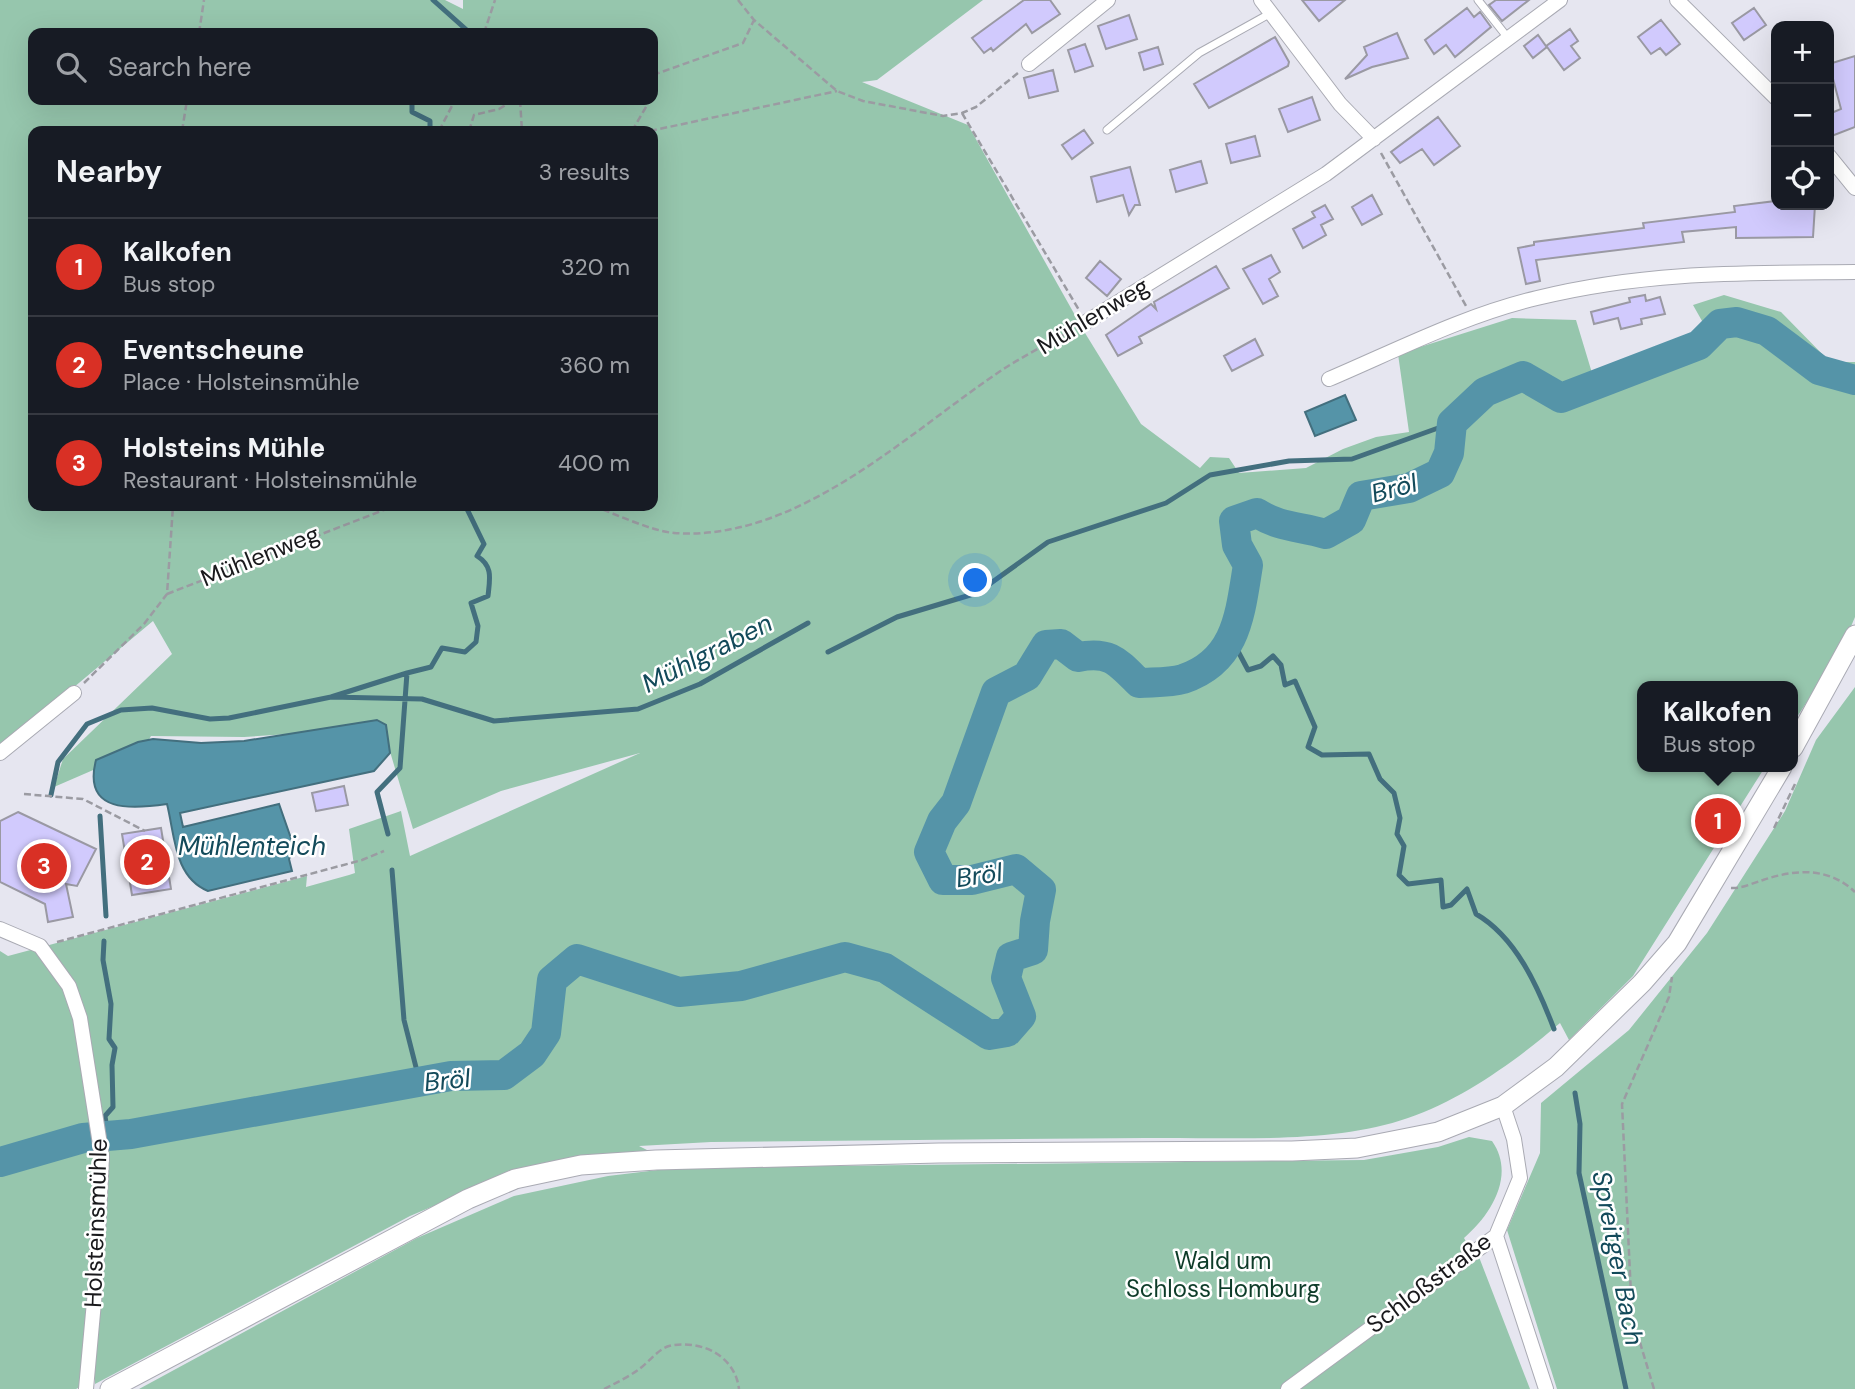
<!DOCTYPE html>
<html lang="en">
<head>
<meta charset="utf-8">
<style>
  :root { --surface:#171b24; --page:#20242c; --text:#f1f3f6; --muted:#9ea1a6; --line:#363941; --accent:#d93025 }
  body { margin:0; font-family:"DM Sans",sans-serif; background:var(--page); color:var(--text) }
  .controls { position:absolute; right:21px; top:21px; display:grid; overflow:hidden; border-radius:14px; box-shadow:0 7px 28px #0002 }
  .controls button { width:63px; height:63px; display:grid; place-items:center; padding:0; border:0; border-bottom:2px solid var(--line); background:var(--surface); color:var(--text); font:35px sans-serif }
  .you { position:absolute; left:976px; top:581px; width:24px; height:24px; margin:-18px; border:5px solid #fff; border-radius:50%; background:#1a73e8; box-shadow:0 0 0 10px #1a73e833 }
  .badge { display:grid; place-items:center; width:46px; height:46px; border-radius:50%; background:var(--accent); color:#fff; font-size:23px; font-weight:700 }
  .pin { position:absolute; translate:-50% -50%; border:4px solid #fff; box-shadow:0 2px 7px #0006 }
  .popup { position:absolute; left:1637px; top:681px; width:161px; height:91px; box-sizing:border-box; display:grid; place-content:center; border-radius:14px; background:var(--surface); filter:drop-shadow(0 2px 5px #0005); font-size:23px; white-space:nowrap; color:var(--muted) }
  .popup b { font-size:26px; color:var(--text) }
  .popup::after { content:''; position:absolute; left:50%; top:100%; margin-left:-14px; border:14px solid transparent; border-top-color:var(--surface) }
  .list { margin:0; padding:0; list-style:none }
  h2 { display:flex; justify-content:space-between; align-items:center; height:91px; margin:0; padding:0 28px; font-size:30px }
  h2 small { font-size:23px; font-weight:400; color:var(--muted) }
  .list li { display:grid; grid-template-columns:46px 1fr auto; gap:21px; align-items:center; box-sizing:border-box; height:98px; padding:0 28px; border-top:2px solid var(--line) }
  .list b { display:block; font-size:26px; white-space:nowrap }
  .list p { margin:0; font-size:23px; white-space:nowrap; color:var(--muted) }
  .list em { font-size:23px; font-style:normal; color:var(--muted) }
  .icon { flex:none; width:38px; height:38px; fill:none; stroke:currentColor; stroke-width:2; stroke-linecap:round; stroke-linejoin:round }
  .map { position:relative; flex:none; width:1855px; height:1389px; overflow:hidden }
  .search { position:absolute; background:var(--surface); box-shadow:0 7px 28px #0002; left:28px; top:28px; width:630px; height:77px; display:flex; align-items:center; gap:18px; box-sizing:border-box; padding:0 24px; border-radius:14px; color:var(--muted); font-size:26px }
  .panel { position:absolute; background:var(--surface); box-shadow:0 7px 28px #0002; left:28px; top:126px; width:630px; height:385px; border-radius:14px }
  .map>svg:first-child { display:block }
</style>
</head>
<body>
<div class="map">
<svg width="1855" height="1389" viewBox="0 0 1855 1389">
  <rect width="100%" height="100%" fill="#e6e6f0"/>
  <!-- green -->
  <path fill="#96c6ad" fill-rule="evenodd" d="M0,0h445l18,9v-9h520l-106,80 -15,2 106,43 117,208 56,91 59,44 10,-11 19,1 10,15 67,-5 37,-19 33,-12 33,-5 -11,-78 114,-36 64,2 16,53 53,-12 61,-33 -13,-23 31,-10 57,17 49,50h25v255l-14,33 -48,73v-37h-150v81h122l-132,209 -64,64 -9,-17c-43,37 -97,76 -152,95 -77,27 -181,19 -263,20 -144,1 -289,3 -434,4l-72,4 12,6 -142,22 -99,42 -315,168v-5l-19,10h-76v-438l8,5 299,-80 -1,11 43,-12 6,-2 -6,-44 52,-18 9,45 230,-103 -139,38 -88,38 -30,-101 -139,9 -93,-1 -7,12 -90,39 9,-28 109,-105 -19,-33 -153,128zM33,33h620v67h-620zM33,131h620v375h-620z
    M1855,687v702h-298l-50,-159 33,-77 1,-50 88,-73 78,-97 78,-122 31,-71z
    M1469,1137l23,4c24,34 -1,74 -28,97l12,21 3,-2 51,132h-1391l278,-151 97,-42 94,-20 58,-7 72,-2 626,-7 74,-13z"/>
  <!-- water -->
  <path fill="#5594a8" stroke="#436f7e" stroke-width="2" d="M1345,395l11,25 -41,16 -10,-24z
    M377,720l9,5 4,28 -16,18 -194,42 3,14 96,-23 15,43 -5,12 3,12 -84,20c-34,-14 -33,-55 -41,-87 -34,5 -85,10 -71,-44l42,-18 15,-3 48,4 43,-2z"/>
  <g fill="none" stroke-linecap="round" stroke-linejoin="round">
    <!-- stream -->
    <path stroke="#436f7e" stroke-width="5" d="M433,0l37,33
      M418,100l-6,3v9l18,9v10
      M1232,640l16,30 13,-4 12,-10 8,9 4,20 10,-4 20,46 -7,20 14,8 47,-1 11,25 14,14 6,25 -3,16 7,12 -5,29 9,9 33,-4 2,27 8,-2 16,-16 9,25c40,23 62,73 78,115
      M828,652l69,-35 80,-24 71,-51 118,-39 44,-28 79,-14 63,-2 100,-36
      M331,697l91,2 72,22 144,-12 62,-25 108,-61
      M51,795l7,-33 29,-38 34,-14 31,-2 58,11 19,-1 102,-21 76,-24
      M100,816l6,100
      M388,834l-11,-42 23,-24 7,-95 24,-6 11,-19 23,4 11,-10 2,-16 -7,-23 17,-7c2,-18 5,-30 -11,-40l7,-12 -18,-37
      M392,870l12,150 16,63
      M104,941l-1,19 8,44 -2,35 6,9 -3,17 1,42 -8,9 3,20
      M1575,1093l5,31 -1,49 47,216"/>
    <!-- river -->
    <path stroke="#5594a8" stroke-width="30" d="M0,1162l83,-24 48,-4 320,-58 53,-1 28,-21 14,-21 6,-53 25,-21 102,33 62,-6 104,-29 40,11 104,67 18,-3 14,-16 -15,-38 5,-21 22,-7 2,-29 6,-31 -25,-21 -44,11h-29l-14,-28 13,-31 14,-18 40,-111 31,-16 19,-31 15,-1 17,13c32,-6 39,4 61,26 14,-1 31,0 44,-4 54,-18 57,-65 65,-114l-11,-20 -3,-24 23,-8c24,15 42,13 69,21l25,-14 10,-24 48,-8 31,-15 9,-20 3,-30 33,-31 38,-16 38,22 138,-53 21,-21 17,-2 30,9 52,39 36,10"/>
  </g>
  <!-- building -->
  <path fill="#d1cafd" stroke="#9a99a3" stroke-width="2" d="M1024,0h26l10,14 -28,19 -6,-9 -33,27 -2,-3 -7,5 -12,-15z
    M1302,0h43l-26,21z
    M1496,0h33l-27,21 -13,-16z
    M1467,8l7,9 6,-5 11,15 -36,30 -9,-12 -12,9 -9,-14z
    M1754,8l12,17 -22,15 -12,-17z
    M1129,15l8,24 -31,10 -8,-23z
    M1661,20l19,24 -14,11 -6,-7 -9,6 -13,-17z
    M1570,29l8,12 -7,5 9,12 -16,12 -17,-23 -14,11 -9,-12 14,-11 8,11z
    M1397,33l11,25 -36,9 -27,12 22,-24 -3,-8z
    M1275,37l14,25 -1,4 -79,42 -15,-24z
    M1085,44l8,22 -18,6 -7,-22z
    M1158,47l5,17 -19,6 -5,-17z
    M1855,56v71l-26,10v-23l12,-5 -12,-45z
    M1053,70l5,21 -29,7 -5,-20z
    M1312,97l8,23 -32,12 -9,-23z
    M1438,117l22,29 -26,19 -12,-16 -22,14 -9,-11z
    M1084,130l9,13 -21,16 -10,-14z
    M1255,136l5,20 -29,7 -5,-19z
    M1201,161l6,22 -31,9 -6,-22z
    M1130,167l10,38h-5l-6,10 -6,-20 -26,7 -6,-25z
    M1372,195l10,19 -20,11 -10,-18z
    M1776,201v4h39l-2,32 -77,1v-11l-54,5 2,10 -148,18 4,21 -14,3 -8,-36 16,-3v-3l110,-14 -1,-5 92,-11 -1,-6z
    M1325,205l8,14 -12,6 5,10 -23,13 -10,-19 22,-12 -3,-5z
    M1271,255l9,17 -11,7 9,17 -15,8 -20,-35z
    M1100,261l21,18 -14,17 -21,-18z
    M1216,266l13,22 -90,49 3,6 -24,13 -12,-21 45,-31 5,5 -2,-7z
    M1645,295l1,6 14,-4 5,17 -24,5 1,5 -21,5 -3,-11 -24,6 -3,-12 39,-10 -1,-4z
    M1255,339l8,16 -31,16 -8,-15z
    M344,786l4,19 -32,6 -4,-18z
    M18,812l78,37 -19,37 -11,-2 7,33 -25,5 -3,-18 -45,-22v-61z
    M161,828l10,61 -39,6 -10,-61z"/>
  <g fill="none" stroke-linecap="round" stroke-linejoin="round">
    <!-- lane casing -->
    <g stroke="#a9aab3" stroke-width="9">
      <path id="lane" d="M1478,0l30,38
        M1107,130l92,-77 72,-40"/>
    </g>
    <!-- street casing -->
    <g stroke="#a9aab3" stroke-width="16">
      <path id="street" d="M1261,0l79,104 34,35
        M1677,0l99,98
        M1029,64l79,-64
        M1829,156l26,32
        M1086,322l240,-148 234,-174
        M1329,379c68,-29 136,-64 208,-81 109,-27 208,-25 318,-26
        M0,753l74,-60
        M0,929l40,17 29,40 11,32 22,139 -7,134 -9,98
        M1496,1236l50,153
        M1288,1389l208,-153 24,-58 -6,-39 -11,-33"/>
    </g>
    <!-- secondary casing -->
    <g stroke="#a9aab3" stroke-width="21">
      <path id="secondary" d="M1793,748l62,-113
        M110,1389l358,-190 47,-20 66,-14 75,-5 283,-7 353,-2 65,-3 81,-16 65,-26 53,-39 86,-84 35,-40 105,-176"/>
    </g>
    <!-- path -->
    <path stroke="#9b9ba2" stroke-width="2.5" stroke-dasharray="7 3.5" stroke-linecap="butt" d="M738,0l16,20 83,71 26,10 80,15 19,-3 14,-6 42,-34
      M199,33l5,-33
      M484,33l11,-33
      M653,75l90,-32 11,-23
      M520,100l2,31
      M962,113l117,197
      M182,131l5,-31
      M439,131l16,-31
      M469,131l5,-16 25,-6 15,-9
      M632,131l18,-31
      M650,131l187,-40
      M1381,153l85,153
      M593,506c23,8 58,25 81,27 125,9 234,-101 331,-165 22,-14 46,-26 69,-39
      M167,594l227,-88
      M84,683l60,-59 23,-30 6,-88
      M24,794l59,5 62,32
      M1774,828l21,-44
      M1731,888c10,1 22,-5 32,-8 33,-11 66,-13 92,12
      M57,942l305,-82 22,-9
      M604,1389c12,-6 24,-12 34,-19 10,-7 20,-21 31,-24 31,-7 66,9 70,43
      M1654,1389l-22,-73 -10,-212 47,-107 3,-20"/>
    <!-- lane -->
    <use href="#lane" stroke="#fff" stroke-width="7"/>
    <!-- street -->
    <use href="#street" stroke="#fff" stroke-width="14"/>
    <!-- secondary -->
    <use href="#secondary" stroke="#fff" stroke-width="19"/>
  </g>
  <g text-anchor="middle" stroke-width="5" stroke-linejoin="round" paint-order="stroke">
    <!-- street labels -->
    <g font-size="24" fill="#19191c" stroke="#fff">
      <text transform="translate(1093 316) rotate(-31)" y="8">Mühlenweg</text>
      <text transform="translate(260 556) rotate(-22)" y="8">Mühlenweg</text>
      <text transform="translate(96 1223) rotate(-88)" y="8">Holsteinsmühle</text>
      <text transform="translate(1429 1283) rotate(-37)" y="8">Schloßstraße</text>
    </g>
    <!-- park labels -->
    <g font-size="24" fill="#0e3c29" stroke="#fff">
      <text x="1223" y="1269">Wald um<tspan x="1223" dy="28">Schloss Homburg</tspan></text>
    </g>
    <!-- water labels -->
    <g font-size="26" font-style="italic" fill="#134a5a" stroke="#fff">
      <text transform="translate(1394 488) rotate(-15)" y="9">Bröl</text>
      <text transform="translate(707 653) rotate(-27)" y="9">Mühlgraben</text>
      <text x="252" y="855">Mühlenteich</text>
      <text transform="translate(979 875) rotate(-8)" y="9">Bröl</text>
      <text transform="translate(447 1080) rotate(-6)" y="9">Bröl</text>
      <text transform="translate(1618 1258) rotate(79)" y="9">Spreitger Bach</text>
    </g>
  </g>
</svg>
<div class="controls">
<button>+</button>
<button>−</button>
<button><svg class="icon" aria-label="locate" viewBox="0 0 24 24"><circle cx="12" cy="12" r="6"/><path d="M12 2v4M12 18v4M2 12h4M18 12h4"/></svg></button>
</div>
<div class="you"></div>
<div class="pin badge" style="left:1718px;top:821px">1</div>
<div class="popup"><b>Kalkofen</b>Bus stop</div>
<div class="pin badge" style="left:147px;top:862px">2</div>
<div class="pin badge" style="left:44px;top:866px">3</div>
<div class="search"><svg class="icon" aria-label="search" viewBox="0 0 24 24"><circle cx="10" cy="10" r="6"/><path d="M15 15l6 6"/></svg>Search here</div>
<section class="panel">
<h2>Nearby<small>3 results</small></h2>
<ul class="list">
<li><span class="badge">1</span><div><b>Kalkofen</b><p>Bus stop</p></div><em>320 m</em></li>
<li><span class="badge">2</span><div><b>Eventscheune</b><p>Place · Holsteinsmühle</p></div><em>360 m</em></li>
<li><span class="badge">3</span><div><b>Holsteins Mühle</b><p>Restaurant · Holsteinsmühle</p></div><em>400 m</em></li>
</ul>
</section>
</div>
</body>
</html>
